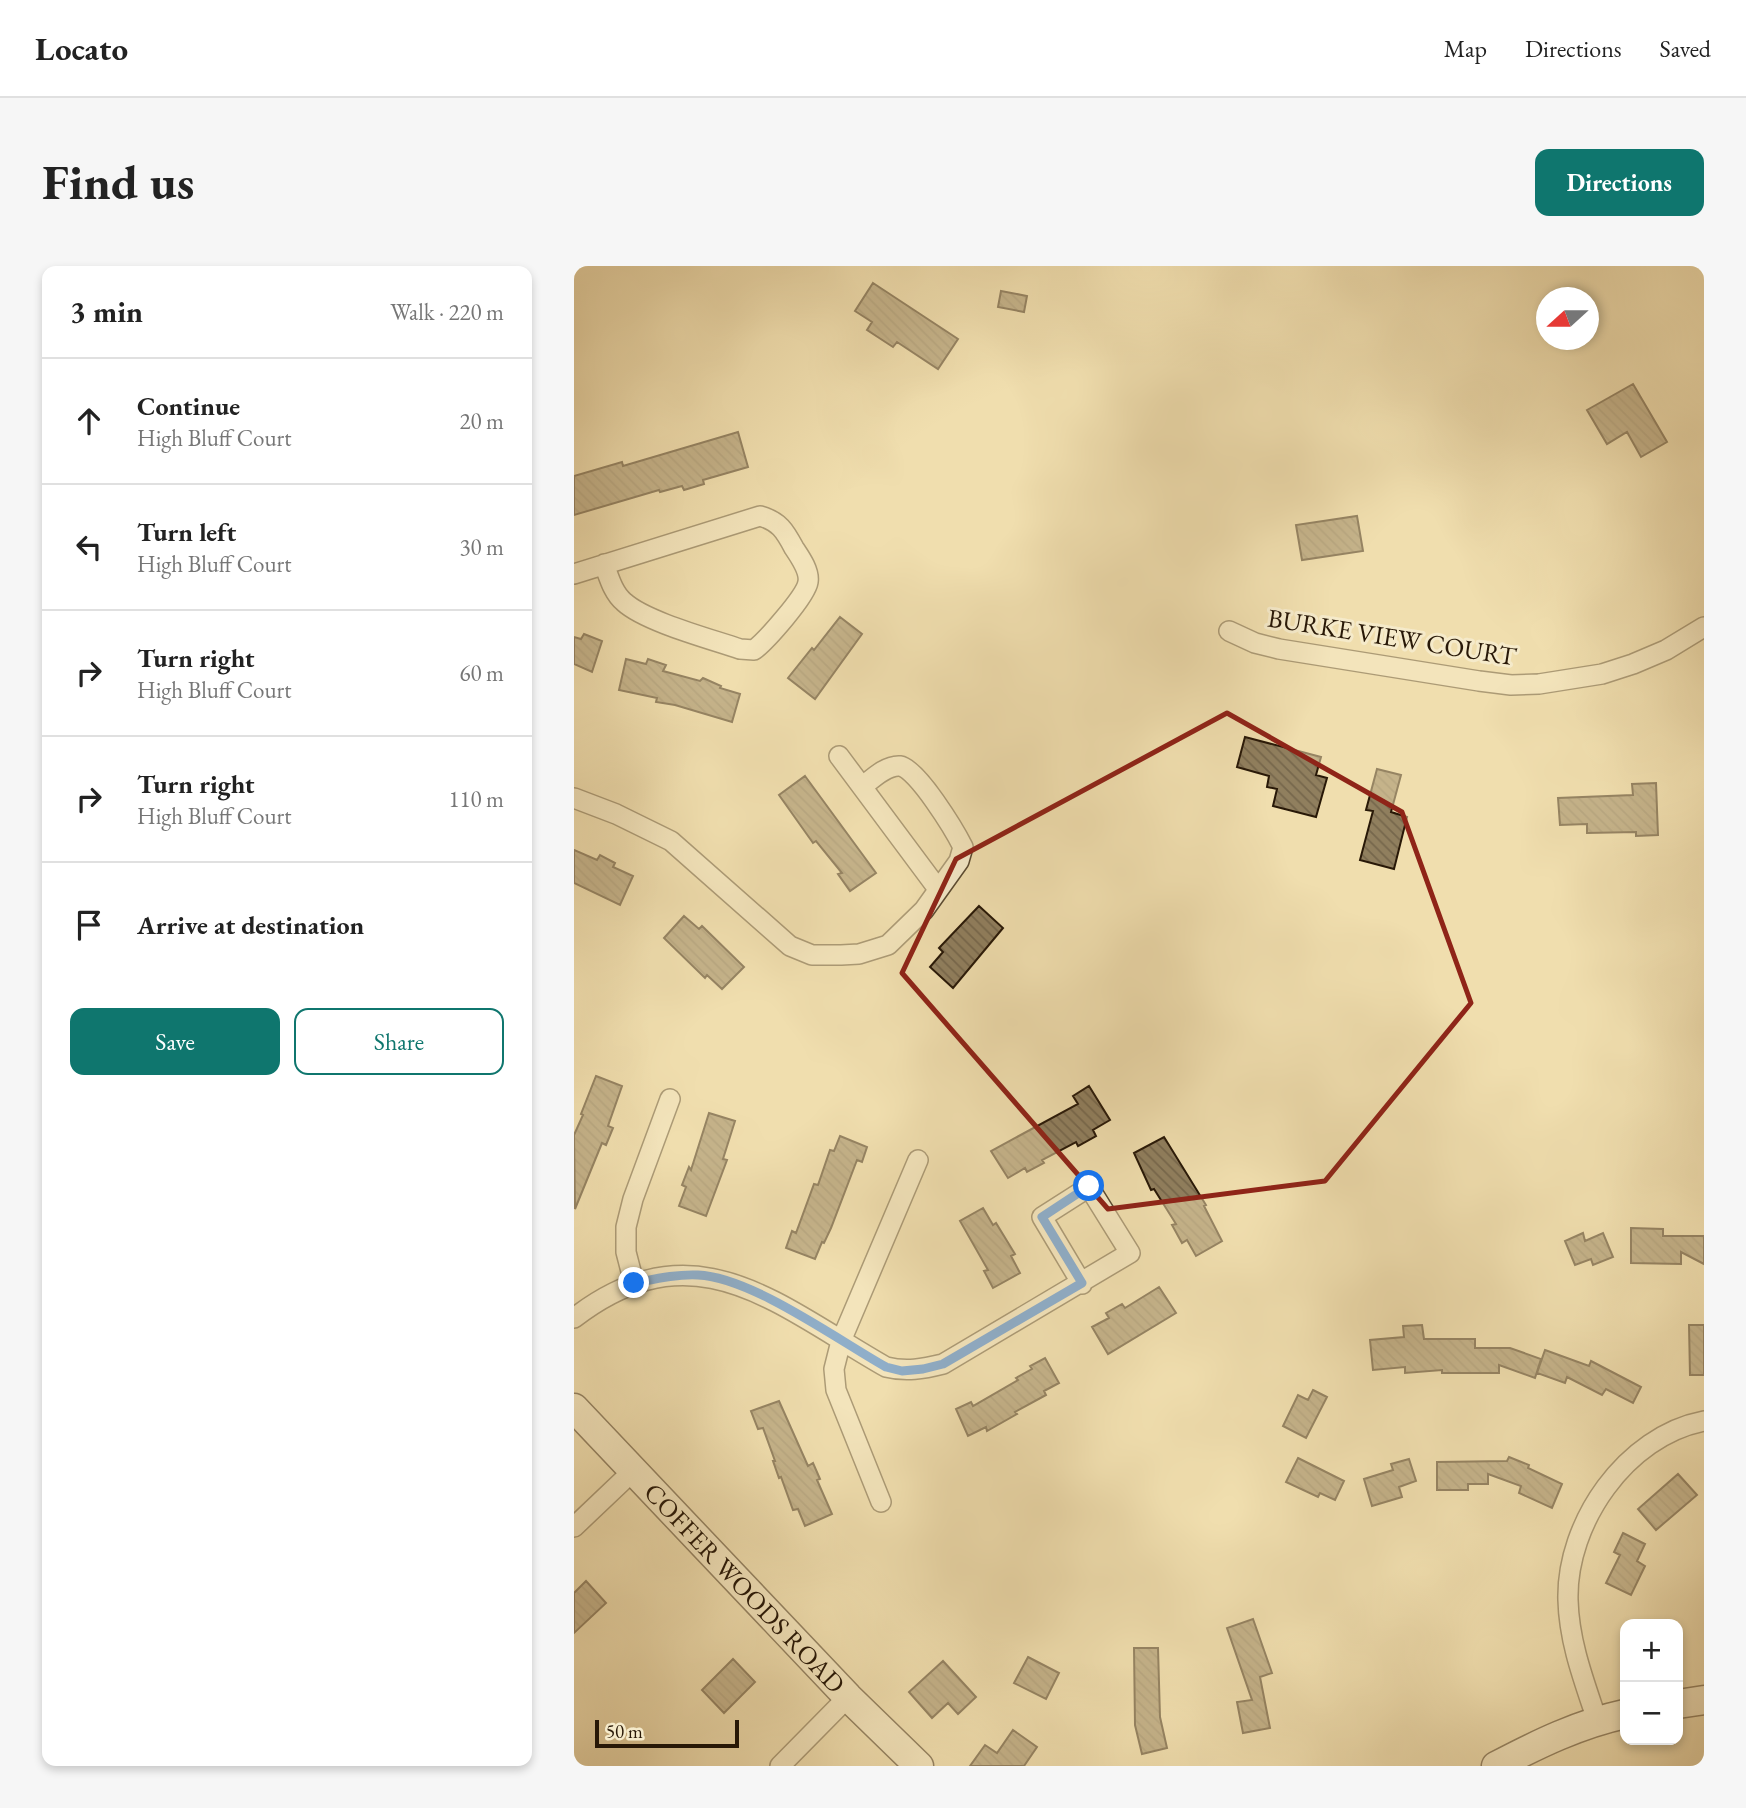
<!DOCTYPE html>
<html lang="en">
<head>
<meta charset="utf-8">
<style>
  :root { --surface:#fff; --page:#f6f6f6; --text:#222; --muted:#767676; --line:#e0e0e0; --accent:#0f766e }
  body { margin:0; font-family:"EB Garamond",serif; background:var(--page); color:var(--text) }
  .controls { position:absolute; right:21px; bottom:21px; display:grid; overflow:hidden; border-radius:14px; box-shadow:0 4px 10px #0003 }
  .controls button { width:63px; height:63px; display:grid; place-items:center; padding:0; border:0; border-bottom:2px solid var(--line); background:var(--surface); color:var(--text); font:35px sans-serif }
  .compass { position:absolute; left:962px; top:21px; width:63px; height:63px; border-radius:50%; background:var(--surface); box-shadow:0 4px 10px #0003; rotate:249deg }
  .scale { position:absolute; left:21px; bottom:18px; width:144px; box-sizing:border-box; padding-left:7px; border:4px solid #281807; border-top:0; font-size:19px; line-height:24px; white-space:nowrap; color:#281807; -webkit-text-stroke:5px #f5eaca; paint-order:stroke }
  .stop { position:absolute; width:21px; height:21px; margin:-16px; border:5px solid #1a73e8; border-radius:50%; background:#fff }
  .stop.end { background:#1a73e8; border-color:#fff; box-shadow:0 2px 7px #0008 }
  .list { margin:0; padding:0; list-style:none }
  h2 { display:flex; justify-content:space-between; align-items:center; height:91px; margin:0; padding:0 28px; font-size:30px }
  h2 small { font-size:23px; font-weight:400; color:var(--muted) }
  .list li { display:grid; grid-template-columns:46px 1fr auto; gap:21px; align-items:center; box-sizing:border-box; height:126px; padding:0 28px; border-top:2px solid var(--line) }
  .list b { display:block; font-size:26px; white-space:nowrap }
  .list p { margin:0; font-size:23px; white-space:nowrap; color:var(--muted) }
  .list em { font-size:23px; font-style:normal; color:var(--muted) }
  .actions { display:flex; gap:14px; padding:21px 28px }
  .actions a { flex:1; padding:16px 0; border:2px solid var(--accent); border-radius:14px; text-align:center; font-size:24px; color:var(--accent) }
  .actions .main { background:var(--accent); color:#fff }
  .icon { flex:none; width:38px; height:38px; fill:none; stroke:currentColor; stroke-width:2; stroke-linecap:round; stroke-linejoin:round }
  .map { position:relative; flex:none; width:1130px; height:1500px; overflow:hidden; border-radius:14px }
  header { display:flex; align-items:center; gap:42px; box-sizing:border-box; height:98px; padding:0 35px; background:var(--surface); border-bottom:2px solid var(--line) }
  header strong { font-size:33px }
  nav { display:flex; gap:38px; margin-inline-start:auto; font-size:24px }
  .intro { display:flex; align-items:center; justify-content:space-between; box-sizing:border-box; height:168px; padding:0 42px }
  h1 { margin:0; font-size:49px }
  .button { padding:18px 32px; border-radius:14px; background:var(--accent); color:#fff; font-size:24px; font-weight:700 }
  main { display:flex; gap:42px; padding:0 42px }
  aside { flex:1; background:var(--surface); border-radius:14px; box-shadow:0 4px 10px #0003 }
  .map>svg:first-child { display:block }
</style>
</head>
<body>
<header>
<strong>Locato</strong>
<nav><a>Map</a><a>Directions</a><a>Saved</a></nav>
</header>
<div class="intro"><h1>Find us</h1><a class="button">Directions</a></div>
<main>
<aside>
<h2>3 min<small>Walk · 220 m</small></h2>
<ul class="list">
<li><svg class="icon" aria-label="ahead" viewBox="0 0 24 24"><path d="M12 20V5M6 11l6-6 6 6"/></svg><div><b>Continue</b><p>High Bluff Court</p></div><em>20 m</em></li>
<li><svg class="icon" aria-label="left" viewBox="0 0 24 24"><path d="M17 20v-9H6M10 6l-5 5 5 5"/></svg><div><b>Turn left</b><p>High Bluff Court</p></div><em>30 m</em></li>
<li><svg class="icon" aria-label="right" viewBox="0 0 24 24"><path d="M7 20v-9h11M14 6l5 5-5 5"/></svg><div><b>Turn right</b><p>High Bluff Court</p></div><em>60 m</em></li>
<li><svg class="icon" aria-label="right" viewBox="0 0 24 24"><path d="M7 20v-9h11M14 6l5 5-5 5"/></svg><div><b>Turn right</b><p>High Bluff Court</p></div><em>110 m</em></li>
<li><svg class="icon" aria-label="arrive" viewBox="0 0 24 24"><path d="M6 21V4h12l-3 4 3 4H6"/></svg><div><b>Arrive at destination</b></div></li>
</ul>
<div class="actions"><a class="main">Save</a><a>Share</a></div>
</aside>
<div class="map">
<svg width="1130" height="1500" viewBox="0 0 1130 1500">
  <defs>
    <pattern id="building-back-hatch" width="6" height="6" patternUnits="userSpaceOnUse" patternTransform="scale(1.75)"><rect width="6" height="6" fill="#907f5e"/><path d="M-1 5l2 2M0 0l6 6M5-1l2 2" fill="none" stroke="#76674c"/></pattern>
  </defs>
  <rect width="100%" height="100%" fill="#f0deae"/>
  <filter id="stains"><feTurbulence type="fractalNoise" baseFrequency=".00286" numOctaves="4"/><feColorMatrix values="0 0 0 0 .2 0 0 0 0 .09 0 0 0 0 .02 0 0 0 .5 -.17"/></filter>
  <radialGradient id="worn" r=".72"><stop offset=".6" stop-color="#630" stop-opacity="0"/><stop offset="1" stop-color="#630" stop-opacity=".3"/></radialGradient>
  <!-- building -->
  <path fill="url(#building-back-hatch)" stroke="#281807" stroke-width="2" d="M299,17l85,56 -20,30 -41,-27 -4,5 -26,-17 5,-8 -17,-11z
    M427,25l26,5 -3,16 -26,-5z
    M1059,118l34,58 -26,15 -14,-25 -20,12 -20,-34z
    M164,166l10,35 -45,13 1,4 -20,6 -2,-4 -22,6 -1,-2 -85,25v-39l48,-14 1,4z
    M783,250l6,35 -61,9 -6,-35z
    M266,351l22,17 -47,65 -27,-21 24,-30 2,2z
    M10,368l18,7 -10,31 -18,-8v-27l7,2z
    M52,393l20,5 2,-5 18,6 -3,6 37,10 3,-3 18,8 -1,2 20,6 -8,28 -57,-17 -19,-3 1,-4 -38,-8z
    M671,471l76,20 -5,18 11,3 -11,39 -43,-11 4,-17 -10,-2 2,-11 -32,-9z
    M803,503l24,6 -10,37 16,5 -13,52 -34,-9 13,-49 -7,-1z
    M231,510l71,97 -26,18 -12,-17 4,-1 -26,-32 -3,2 -34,-48z
    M1082,517l2,52 -22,1v-4l-49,1v-9l-27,1 -2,-27 75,-3 -1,-11z
    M0,584l23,10 3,-5 15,8 -2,4 20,9 -13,29 -46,-22z
    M405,640l24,22 -50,60 -23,-21 13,-15 -4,-4z
    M110,650l15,13 3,-3 42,41 -22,22 -15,-14 -2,3 -41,-40z
    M22,810l26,10 -14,40 5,2 -7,17 -4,-2 -27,66 -1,-74 9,-20 -2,-1z
    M515,820l21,34 -17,10 3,6 -18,10 -2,-4 -34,18 2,3 -17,9 -2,-4 -17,10 -17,-27 87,-47 -5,-8z
    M135,847l26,8 -12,38 4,1 -21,56 -27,-10 7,-19 -4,-2 7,-18 2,3z
    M266,870l27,11 -5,15 -5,-2 -26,68 -7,15 -2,-1 -7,17 -29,-11 6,-17 4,2 18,-49 4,1 12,-35 4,1z
    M590,871l42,68 -2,1 18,35 -26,15 -9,-16 -5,3 -10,-18 4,-1 -22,-35 -3,1 -17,-37z
    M409,942l10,17 3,-2 19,31 -4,2 9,17 -27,15 -9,-17 4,-1 -28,-49z
    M1057,962l32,1v7h41v28l-23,-12v12l-50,-1z
    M1009,967l2,8 18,-8 10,24 -20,8 -2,-6 -16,6 -10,-24z
    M585,1021l17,26 -68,41 -16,-27 17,-9 -3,-5 16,-9 3,4z
    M848,1059l2,14h51v9h35l31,11 -6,19 -36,-13v8h-57v-3l-37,3v-6l-32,3 -3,-30 34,-3 -1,-11z
    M1115,1059h15v50h-14z
    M971,1084l44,16 2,-5 50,26 -8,16 -27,-14 -4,6 -35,-18 -2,6 -28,-10z
    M471,1092l14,25 -15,8 2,4 -31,17 2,2 -30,17 -1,-4 -18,9 -12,-27 15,-7 2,4 45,-26 -2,-2 16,-9 -2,-3z
    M739,1124l14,7 -21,41 -23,-12 15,-31 10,5z
    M205,1135l29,65 5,-3 7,16 -3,1 15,34 -27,12 -7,-17 -5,1 -12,-33 -2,1 -6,-17h2l-12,-33 -5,1 -7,-18z
    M935,1191l20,8 -1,3 34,16 -10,24 -33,-15 2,-7 -33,-12v10h-20v6h-31v-28l70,-1z
    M724,1192l46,23 -9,19 -15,-7 -2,4 -32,-15z
    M835,1193l7,22 -17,6 3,10 -30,9 -8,-27 29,-9 -2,-6z
    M1104,1208l19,21 -41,35 -18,-21z
    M1049,1267l22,11 -8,17 8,5 -14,29 -25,-12 14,-28 -6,-3z
    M12,1315l20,22 -32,30v-40z
    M679,1353l19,54 -12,4 10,51 -27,5 -6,-31 15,-2 -25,-72z
    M560,1382h24l2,69 7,31 -25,6 -7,-29z
    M454,1391l31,16 -13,26 -32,-16z
    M159,1393l22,23 -31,31 -22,-23z
    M369,1395l33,36 -18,17 -10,-11 -16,15 -23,-26z
    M439,1464l24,17 -13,19h-54l15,-21 12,8z"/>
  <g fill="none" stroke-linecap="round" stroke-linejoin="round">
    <!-- street casing -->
    <g stroke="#5a4a31" stroke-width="22">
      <path id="street" d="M0,308l186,-58c19,5 25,15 34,32 6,9 16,23 14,34 -2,14 -42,59 -54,68l-14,-1c-29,-10 -94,-27 -116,-47 -11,-9 -15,-25 -20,-38
        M655,365l26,12 24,6 200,32 32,4 28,-1 63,-10 31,-10 33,-14 38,-23
        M265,490l99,133
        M0,532l42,16 55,27 119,105 22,9h29l18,-1 29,-9 36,-35 35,-49 4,-14c-8,-16 -46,-79 -63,-81 -14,-1 -28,13 -38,21
        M60,1017l-8,-31v-25l7,-28 37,-100
        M0,1052c121,-93 203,-13 312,49 20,5 37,2 57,-3l187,-111 -41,-66 -47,30 40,67
        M307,1236l-45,-112 -2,-21 7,-28 77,-181
        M0,1261l60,-57
        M1023,1454c-13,-39 -28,-78 -29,-120 -2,-77 58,-164 136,-179
        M206,1500l68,-69"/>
    </g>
    <!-- secondary casing -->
    <g stroke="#281807" stroke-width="31">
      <g id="secondary">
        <path id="s1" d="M0,1142l274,289 71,69"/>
        <path d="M1104,1438l26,-4"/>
        <path d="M922,1500c42,-22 83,-42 129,-52"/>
      </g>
    </g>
    <!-- street -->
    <use href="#street" stroke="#f5eaca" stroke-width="19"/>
    <!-- secondary -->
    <use href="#secondary" stroke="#f5eaca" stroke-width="28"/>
  </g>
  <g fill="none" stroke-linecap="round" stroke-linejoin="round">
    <!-- route -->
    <path stroke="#1a73e8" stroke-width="9" d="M60,1017c21,-4 42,-9 64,-8 53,2 140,65 188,92l16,4 21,-2 20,-5 139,-81 -40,-66 47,-31"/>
  </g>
  <!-- marked area -->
  <path d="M0 0H1130V1500H0ZM653,447l175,99 69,191 -146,178 -217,28 -206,-236 54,-114z" fill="#f0deae" fill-opacity=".55" fill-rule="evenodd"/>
  <path fill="none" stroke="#8f2418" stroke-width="5" stroke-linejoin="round" d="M653,447l175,99 69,191 -146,178 -217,28 -206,-236 54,-114z"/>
  <g text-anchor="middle" stroke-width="6" stroke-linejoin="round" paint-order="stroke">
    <!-- street labels -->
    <g font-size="26" fill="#281807" stroke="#f5eaca">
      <text transform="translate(818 371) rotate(9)" y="9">BURKE VIEW COURT</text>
      <text dy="9" stroke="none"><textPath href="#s1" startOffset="248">COFFER WOODS ROAD</textPath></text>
    </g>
  </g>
  <rect width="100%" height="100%" filter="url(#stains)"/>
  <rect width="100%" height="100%" fill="url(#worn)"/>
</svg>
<div class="controls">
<button>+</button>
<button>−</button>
</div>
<svg class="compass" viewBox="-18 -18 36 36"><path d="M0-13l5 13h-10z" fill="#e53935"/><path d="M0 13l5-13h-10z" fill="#767676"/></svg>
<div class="scale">50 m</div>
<div class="stop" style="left:515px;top:920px"></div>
<div class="stop end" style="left:60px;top:1017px"></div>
</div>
</main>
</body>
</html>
